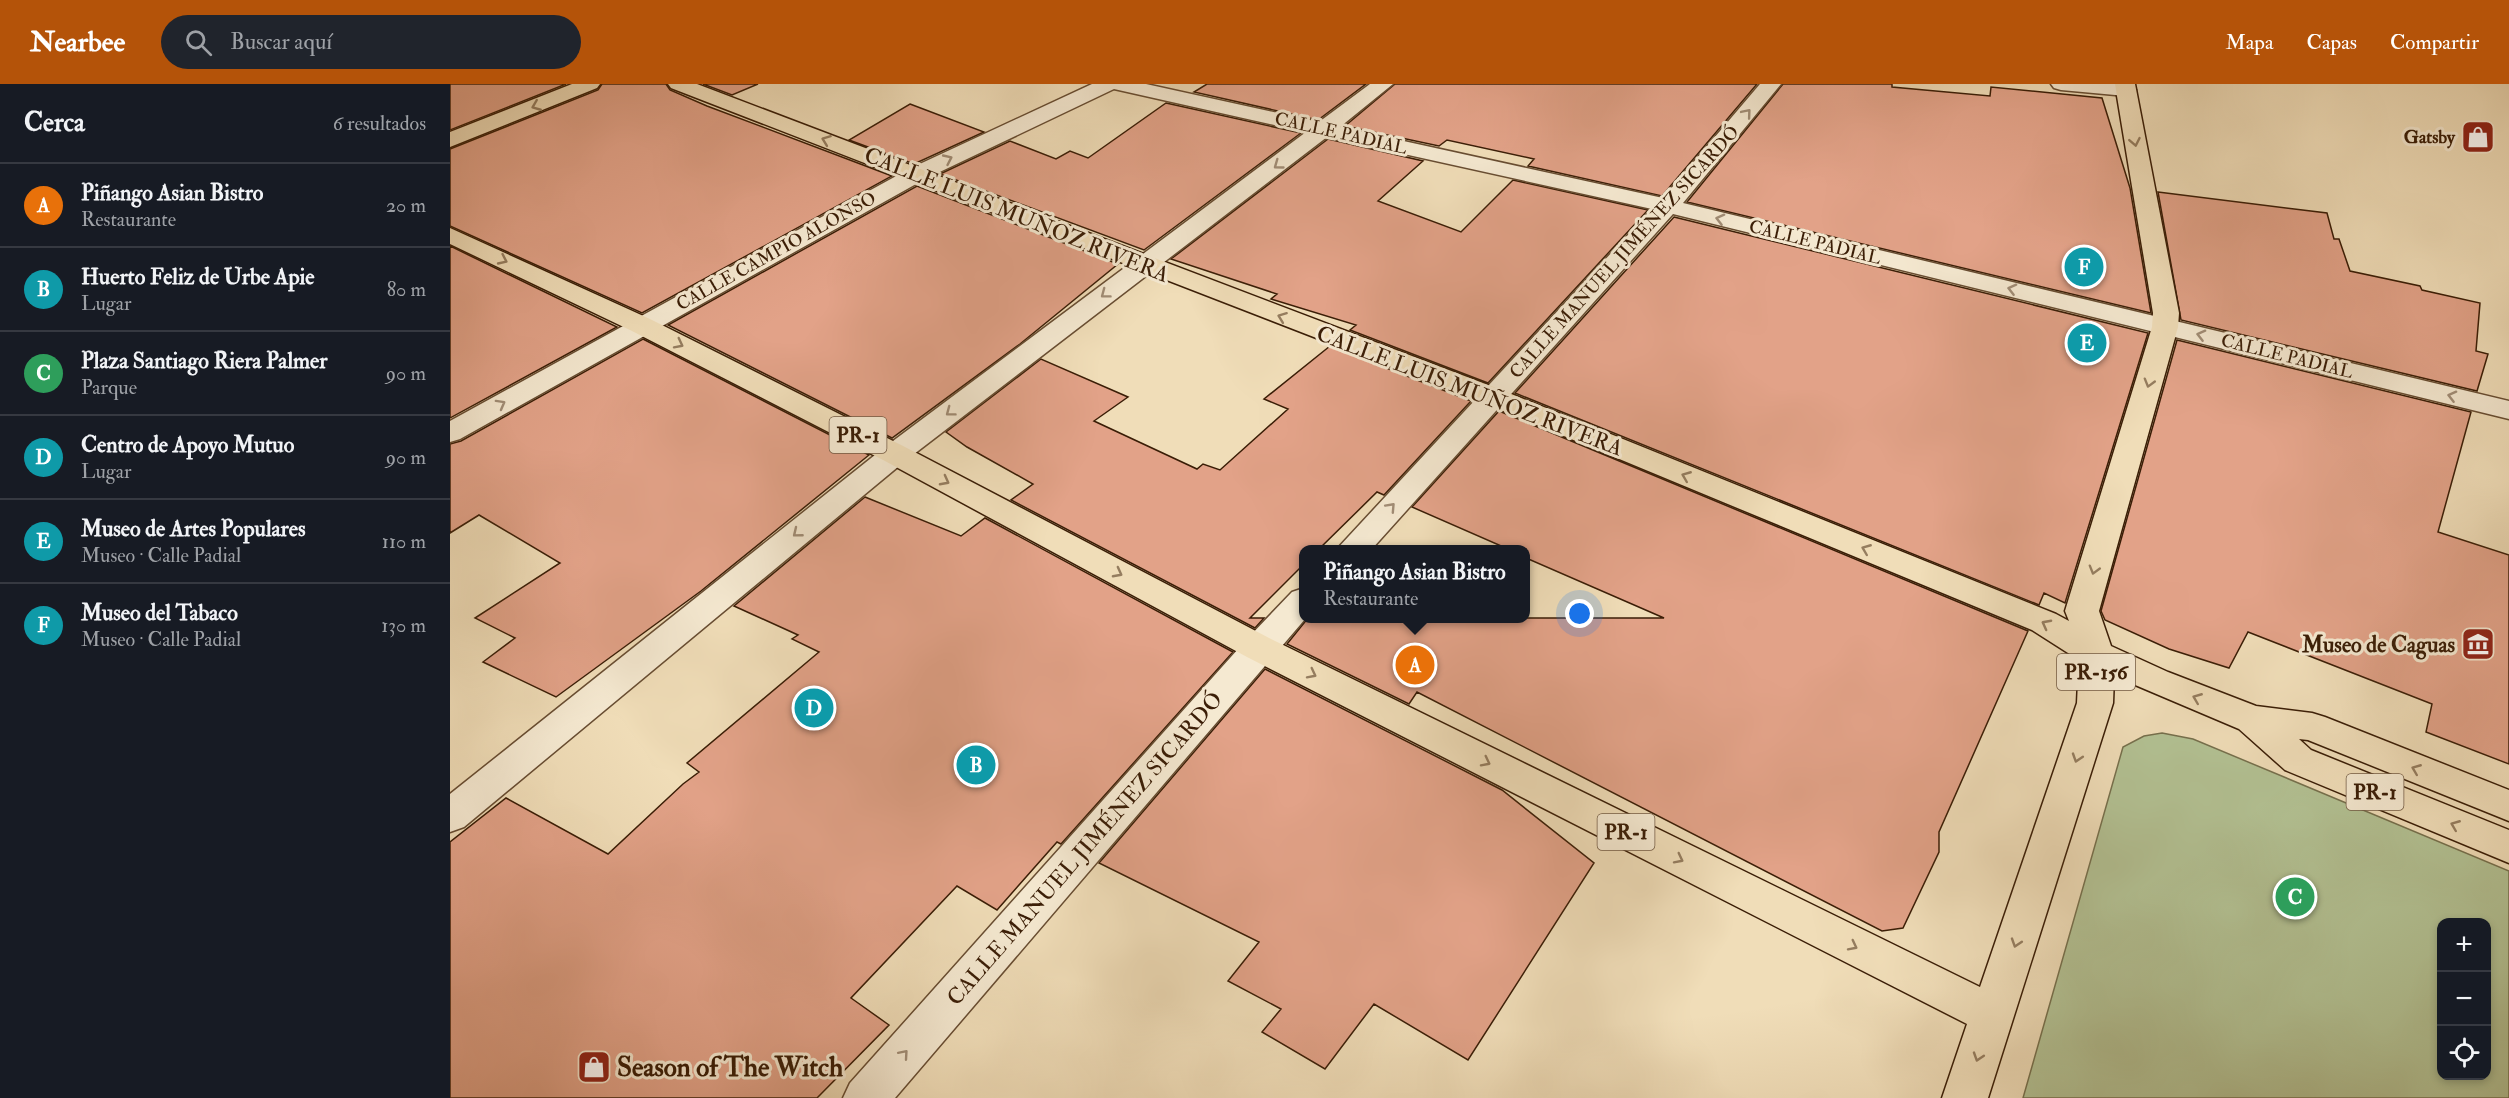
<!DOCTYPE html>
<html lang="es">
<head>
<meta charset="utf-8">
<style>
  :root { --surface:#171b24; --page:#20242c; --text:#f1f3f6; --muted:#9ea1a6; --line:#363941; --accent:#b45309 }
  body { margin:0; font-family:"IM FELL Double Pica",serif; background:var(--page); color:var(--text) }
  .controls { position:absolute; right:18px; bottom:18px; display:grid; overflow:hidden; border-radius:12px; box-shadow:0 3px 9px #0003 }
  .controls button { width:54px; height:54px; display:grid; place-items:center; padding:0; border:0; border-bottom:2px solid var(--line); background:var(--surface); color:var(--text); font:30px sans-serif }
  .you { position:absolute; left:1130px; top:530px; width:21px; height:21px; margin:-15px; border:4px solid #fff; border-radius:50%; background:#1a73e8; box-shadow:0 0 0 9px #1a73e833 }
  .badge { display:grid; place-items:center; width:39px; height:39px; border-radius:50%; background:var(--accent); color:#fff; font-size:20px; font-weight:700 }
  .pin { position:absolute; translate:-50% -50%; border:3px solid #fff; box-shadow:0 2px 6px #0006 }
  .popup { position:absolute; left:849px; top:461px; width:231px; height:78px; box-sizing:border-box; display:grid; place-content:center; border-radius:12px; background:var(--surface); filter:drop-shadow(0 2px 4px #0005); font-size:20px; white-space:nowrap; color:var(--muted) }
  .popup b { font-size:22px; color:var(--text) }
  .popup::after { content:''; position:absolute; left:50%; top:100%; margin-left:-12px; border:12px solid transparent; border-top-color:var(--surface) }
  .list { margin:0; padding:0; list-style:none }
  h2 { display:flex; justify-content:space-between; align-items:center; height:78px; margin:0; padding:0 24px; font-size:26px }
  h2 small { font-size:20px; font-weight:400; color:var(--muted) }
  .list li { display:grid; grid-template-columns:39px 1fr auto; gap:18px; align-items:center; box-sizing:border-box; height:84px; padding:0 24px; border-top:2px solid var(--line) }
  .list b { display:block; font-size:22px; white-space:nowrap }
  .list p { margin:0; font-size:20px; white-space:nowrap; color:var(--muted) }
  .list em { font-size:20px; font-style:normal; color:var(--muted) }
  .icon { flex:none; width:33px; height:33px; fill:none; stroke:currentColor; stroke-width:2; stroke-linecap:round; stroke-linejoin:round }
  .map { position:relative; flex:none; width:2059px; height:1014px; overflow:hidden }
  header { display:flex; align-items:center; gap:36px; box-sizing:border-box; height:84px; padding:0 30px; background:var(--accent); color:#fff }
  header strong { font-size:28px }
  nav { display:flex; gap:33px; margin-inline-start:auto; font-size:21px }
  .search { width:420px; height:54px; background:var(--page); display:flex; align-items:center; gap:15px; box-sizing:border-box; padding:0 21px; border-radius:33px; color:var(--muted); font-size:22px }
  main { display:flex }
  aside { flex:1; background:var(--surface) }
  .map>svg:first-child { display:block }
</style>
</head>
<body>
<header>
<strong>Nearbee</strong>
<div class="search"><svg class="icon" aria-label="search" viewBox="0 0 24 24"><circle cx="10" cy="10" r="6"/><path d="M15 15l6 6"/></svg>Buscar aquí</div>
<nav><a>Mapa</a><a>Capas</a><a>Compartir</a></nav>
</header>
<main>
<aside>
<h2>Cerca<small>6 resultados</small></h2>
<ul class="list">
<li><span class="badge" style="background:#e8710a">A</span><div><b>Piñango Asian Bistro</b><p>Restaurante</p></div><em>20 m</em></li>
<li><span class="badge" style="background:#0f9aa8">B</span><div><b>Huerto Feliz de Urbe Apie</b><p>Lugar</p></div><em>80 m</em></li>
<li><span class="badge" style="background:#2e9e5b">C</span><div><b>Plaza Santiago Riera Palmer</b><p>Parque</p></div><em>90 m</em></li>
<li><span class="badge" style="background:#0f9aa8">D</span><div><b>Centro de Apoyo Mutuo</b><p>Lugar</p></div><em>90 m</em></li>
<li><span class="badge" style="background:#0f9aa8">E</span><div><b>Museo de Artes Populares</b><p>Museo · Calle Padial</p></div><em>110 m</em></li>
<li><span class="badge" style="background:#0f9aa8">F</span><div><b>Museo del Tabaco</b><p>Museo · Calle Padial</p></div><em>130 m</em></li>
</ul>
</aside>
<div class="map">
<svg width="2059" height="1014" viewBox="0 0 2059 1014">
  <rect width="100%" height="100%" fill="#f0ddb8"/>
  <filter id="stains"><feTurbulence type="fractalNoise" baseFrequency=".00333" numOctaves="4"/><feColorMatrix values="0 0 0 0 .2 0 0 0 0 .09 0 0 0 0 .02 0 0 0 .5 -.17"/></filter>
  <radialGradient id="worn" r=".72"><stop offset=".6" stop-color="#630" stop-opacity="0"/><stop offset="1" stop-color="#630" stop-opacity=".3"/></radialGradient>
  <!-- green -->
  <path fill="#b3c294" stroke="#76704d" stroke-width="1.5" fill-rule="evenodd" d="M1712,649l31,6 316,132v227h-486l100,-351 21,-11zM1992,838h44v154h-44z"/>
  <!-- building -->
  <path fill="#e2a288" stroke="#3a1d06" stroke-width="1.5" d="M0,0h116l-116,46z
    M152,0h64l4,6 37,16 185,70 -250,137 -192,-87v-77l148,-59z
    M253,0h55l-26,11z
    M757,0h159l-48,36 -124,-28z
    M945,0h362l-95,112 -134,-30 6,-7 -87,-19 -8,6 -94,-20z
    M1333,0h109v3l98,9 1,-9 111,11 28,90 21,125 -464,-111z
    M716,19l135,30 -157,117 -204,-76 70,-33 46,18 14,-8 18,7z
    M460,20l74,28 -70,32 -65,-24z
    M878,55l95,22 -45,40 83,31 52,-52 135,30 -160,173 -138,-53 6,-5 -85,-26 6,-5 -106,-35z
    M467,102l201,78 -98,80 -128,94 -224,-113z
    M1708,108l169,21 7,26h5l11,32 70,15 2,4 58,13 -4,48 12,3 -11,37 -296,-71z
    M1224,133l474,116 -83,270 -21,-10 -5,12 -524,-212z
    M0,162l167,81 -167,91z
    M193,255l226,116 -168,136 -145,106 -73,-35 32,-24 -40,-20 85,-55 -81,-48 -29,18v-89l11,-3z
    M1727,256l294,72 -33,120 71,23v209l-83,-32 6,-28 -184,-72 -19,36 -60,-19 -64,-29 -4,-9z
    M880,262l141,55 -87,94 -7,-3 -58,57h-15v15l-54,54h14l-9,10 -244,-128 22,-16 -66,-37 -21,-15 95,-73 87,38 -34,24 103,48 6,-5 17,6 68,-61 -24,-10z
    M1049,327l529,220 -89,201v20l-36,76 -21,3 -465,-239 -8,12 -122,-60 21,-26h356l-138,-60v-9h-18l-96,-42z
    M415,413l96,39 24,-18 248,134 -172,192 -4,-2 -60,68 -40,-24 -106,112 38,27 -72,73h-367v-256l56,-44 102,56 75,-70 16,-12 -12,-9 132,-111 -27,-13 6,-4 -64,-29z
    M815,585l237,121 92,73 -126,197 -94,-56 -49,65 -63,-37 19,-23 -53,-28 31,-39 -160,-79z"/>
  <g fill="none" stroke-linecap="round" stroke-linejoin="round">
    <!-- minor casing -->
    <g stroke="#684d32" stroke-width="3">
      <path id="minor" d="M642,0h54l173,38 51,-38h23l-53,43 323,71 97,-114h21l-98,119 826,198v18l-836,-205 -302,336h-35l316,-341 -325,-72 -422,324 -441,366 -14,5v-38l435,-347 421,-315 -192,-43 -189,90 -465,260 -10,3v-21l459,-252z
        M1601,0h76l6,2 3,4 -3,4 -7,2 -65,-6 -7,-2z
        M854,504v30h2l-411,480h-52l7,-15 397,-444 45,-47z"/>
    </g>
    <!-- major casing -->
    <g stroke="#3a1d06" stroke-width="3">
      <path id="major" d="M122,0h28l-3,4 -147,59v-15z
        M218,0h29l807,307 552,223 13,7 -4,-10 87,-284 1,-14 -38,-229h20l44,229 -1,14 -79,284 12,35 57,26 88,34 56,7 13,4 184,73v31l-201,-81 -9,-1 12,11 198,80v33l-224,-93 -46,-41 -125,-53 -1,27 -125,395h-46l25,-74 -720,-367 -362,-196 -253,-130 -182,-87v-16l200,91 255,128 366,192 709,348 97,-284 2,-43 -47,-30 -548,-227 -813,-315z"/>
    </g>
    <!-- minor -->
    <use href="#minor" fill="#f5e9d1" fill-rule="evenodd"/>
    <!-- major -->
    <use href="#major" fill="#f0ddb8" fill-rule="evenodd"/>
  </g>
  <!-- one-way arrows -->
  <defs><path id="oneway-chevron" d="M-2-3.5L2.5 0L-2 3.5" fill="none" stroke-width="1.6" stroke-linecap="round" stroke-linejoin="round" transform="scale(1.5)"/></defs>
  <g stroke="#957d5f">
    <use href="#oneway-chevron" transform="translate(86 22) rotate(158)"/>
    <use href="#oneway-chevron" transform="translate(376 56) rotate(-159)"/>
    <use href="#oneway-chevron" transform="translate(1685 58) rotate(79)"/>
    <use href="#oneway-chevron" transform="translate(53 176) rotate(25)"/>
    <use href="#oneway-chevron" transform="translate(832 233) rotate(-159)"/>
    <use href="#oneway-chevron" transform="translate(229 260) rotate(27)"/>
    <use href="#oneway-chevron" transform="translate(1699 299) rotate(106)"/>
    <use href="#oneway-chevron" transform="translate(1236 392) rotate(-158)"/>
    <use href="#oneway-chevron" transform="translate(495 397) rotate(28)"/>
    <use href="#oneway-chevron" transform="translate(1416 465) rotate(-158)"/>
    <use href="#oneway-chevron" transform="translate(1644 486) rotate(106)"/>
    <use href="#oneway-chevron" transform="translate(668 489) rotate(28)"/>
    <use href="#oneway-chevron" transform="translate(1596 540) rotate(-152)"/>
    <use href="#oneway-chevron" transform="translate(862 590) rotate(27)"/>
    <use href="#oneway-chevron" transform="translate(1747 614) rotate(-158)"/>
    <use href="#oneway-chevron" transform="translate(1627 674) rotate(108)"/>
    <use href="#oneway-chevron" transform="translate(1036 678) rotate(27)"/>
    <use href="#oneway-chevron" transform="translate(1966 685) rotate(-158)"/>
    <use href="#oneway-chevron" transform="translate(2005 741) rotate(-158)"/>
    <use href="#oneway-chevron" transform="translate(1229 775) rotate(27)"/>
    <use href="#oneway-chevron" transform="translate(1566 859) rotate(108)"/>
    <use href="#oneway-chevron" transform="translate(1403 862) rotate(27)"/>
    <use href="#oneway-chevron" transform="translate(1528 973) rotate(108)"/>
  </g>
  <g stroke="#a18d76">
    <use href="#oneway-chevron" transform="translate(1297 29) rotate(-50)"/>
    <use href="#oneway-chevron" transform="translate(498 75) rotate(-25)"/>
    <use href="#oneway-chevron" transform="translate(828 81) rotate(144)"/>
    <use href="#oneway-chevron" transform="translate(1270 135) rotate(-166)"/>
    <use href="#oneway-chevron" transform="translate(1562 205) rotate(-166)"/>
    <use href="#oneway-chevron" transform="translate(655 210) rotate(143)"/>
    <use href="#oneway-chevron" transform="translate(1751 251) rotate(-166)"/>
    <use href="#oneway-chevron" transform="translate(2002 312) rotate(-166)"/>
    <use href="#oneway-chevron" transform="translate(51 320) rotate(-29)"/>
    <use href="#oneway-chevron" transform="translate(500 328) rotate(143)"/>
    <use href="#oneway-chevron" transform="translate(941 423) rotate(-47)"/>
    <use href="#oneway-chevron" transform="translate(347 449) rotate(141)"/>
    <use href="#oneway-chevron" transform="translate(454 970) rotate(-49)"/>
  </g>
  <!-- icons -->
  <defs>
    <g id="shop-square" transform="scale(1.725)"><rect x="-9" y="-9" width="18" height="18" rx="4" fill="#8f2418" stroke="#f5e9d1"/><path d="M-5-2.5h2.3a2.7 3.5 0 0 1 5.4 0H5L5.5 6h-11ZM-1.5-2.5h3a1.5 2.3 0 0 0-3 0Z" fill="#fff"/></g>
    <g id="museum-square" transform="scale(1.725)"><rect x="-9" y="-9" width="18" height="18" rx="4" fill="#8f2418" stroke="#f5e9d1"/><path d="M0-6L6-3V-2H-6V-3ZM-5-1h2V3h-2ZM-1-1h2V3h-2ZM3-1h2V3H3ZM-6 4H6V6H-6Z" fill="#fff"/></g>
  </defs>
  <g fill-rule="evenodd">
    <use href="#shop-square" x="2028" y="53"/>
    <use href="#museum-square" x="2028" y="560"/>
    <use href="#shop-square" x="144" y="983"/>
  </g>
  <g text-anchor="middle" stroke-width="6" stroke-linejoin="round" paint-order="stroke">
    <!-- far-street labels -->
    <g font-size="18" fill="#3a1d06" stroke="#f5e9d1">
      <text transform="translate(891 49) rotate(13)" y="6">CALLE PADIAL</text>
      <text transform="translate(1365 158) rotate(14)" y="6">CALLE PADIAL</text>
      <text transform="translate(326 167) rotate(-29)" y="6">CALLE CAMPIO ALONSO</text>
      <text transform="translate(1174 168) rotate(-48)" y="6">CALLE MANUEL JIMÉNEZ SICARDÓ</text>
      <text transform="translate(1837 272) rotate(14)" y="6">CALLE PADIAL</text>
    </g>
    <!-- far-poi labels -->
    <g font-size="18" font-weight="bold" fill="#3a1d06" stroke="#f5e9d1" text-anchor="end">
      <text x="2005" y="59">Gatsby</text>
    </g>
    <!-- shield labels -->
    <g fill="#f5e9d1" stroke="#725a43" stroke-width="1.5">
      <rect x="379.5" y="333" width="57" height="36" rx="4.5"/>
      <rect x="1607" y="570" width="78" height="36" rx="4.5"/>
      <rect x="1896.5" y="690" width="57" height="36" rx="4.5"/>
      <rect x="1147.5" y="730" width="57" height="36" rx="4.5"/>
    </g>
    <g font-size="21" font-weight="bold" fill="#3a1d06">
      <text x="408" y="358">PR-1</text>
      <text x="1646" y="595">PR-156</text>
      <text x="1925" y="715">PR-1</text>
      <text x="1176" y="755">PR-1</text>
    </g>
    <!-- street labels -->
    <g font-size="22" fill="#3a1d06" stroke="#f5e9d1">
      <text transform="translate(567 130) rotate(22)" y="8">CALLE LUIS MUÑOZ RIVERA</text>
      <text transform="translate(1020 306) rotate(21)" y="8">CALLE LUIS MUÑOZ RIVERA</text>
      <text transform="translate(634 764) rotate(-49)" y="8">CALLE MANUEL JIMÉNEZ SICARDÓ</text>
    </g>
    <!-- poi labels -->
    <g font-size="22" font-weight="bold" fill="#3a1d06" stroke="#f5e9d1" text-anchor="end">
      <text x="2005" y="568">Museo de Caguas</text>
    </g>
    <!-- near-poi labels -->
    <g font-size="27" font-weight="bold" fill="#3a1d06" stroke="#f5e9d1" text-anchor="start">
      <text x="167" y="992">Season of The Witch</text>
    </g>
  </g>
  <rect width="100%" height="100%" filter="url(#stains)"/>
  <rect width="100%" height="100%" fill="url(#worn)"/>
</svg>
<div class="controls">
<button>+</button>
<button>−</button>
<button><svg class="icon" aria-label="locate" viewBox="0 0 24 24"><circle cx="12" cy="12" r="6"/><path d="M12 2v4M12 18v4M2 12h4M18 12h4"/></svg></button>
</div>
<div class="you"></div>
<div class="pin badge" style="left:965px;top:581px;background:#e8710a">A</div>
<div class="popup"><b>Piñango Asian Bistro</b>Restaurante</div>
<div class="pin badge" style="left:526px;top:681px;background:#0f9aa8">B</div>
<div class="pin badge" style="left:1845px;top:813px;background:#2e9e5b">C</div>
<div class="pin badge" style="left:364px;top:624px;background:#0f9aa8">D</div>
<div class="pin badge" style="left:1637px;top:259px;background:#0f9aa8">E</div>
<div class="pin badge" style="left:1634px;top:183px;background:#0f9aa8">F</div>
</div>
</main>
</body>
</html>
